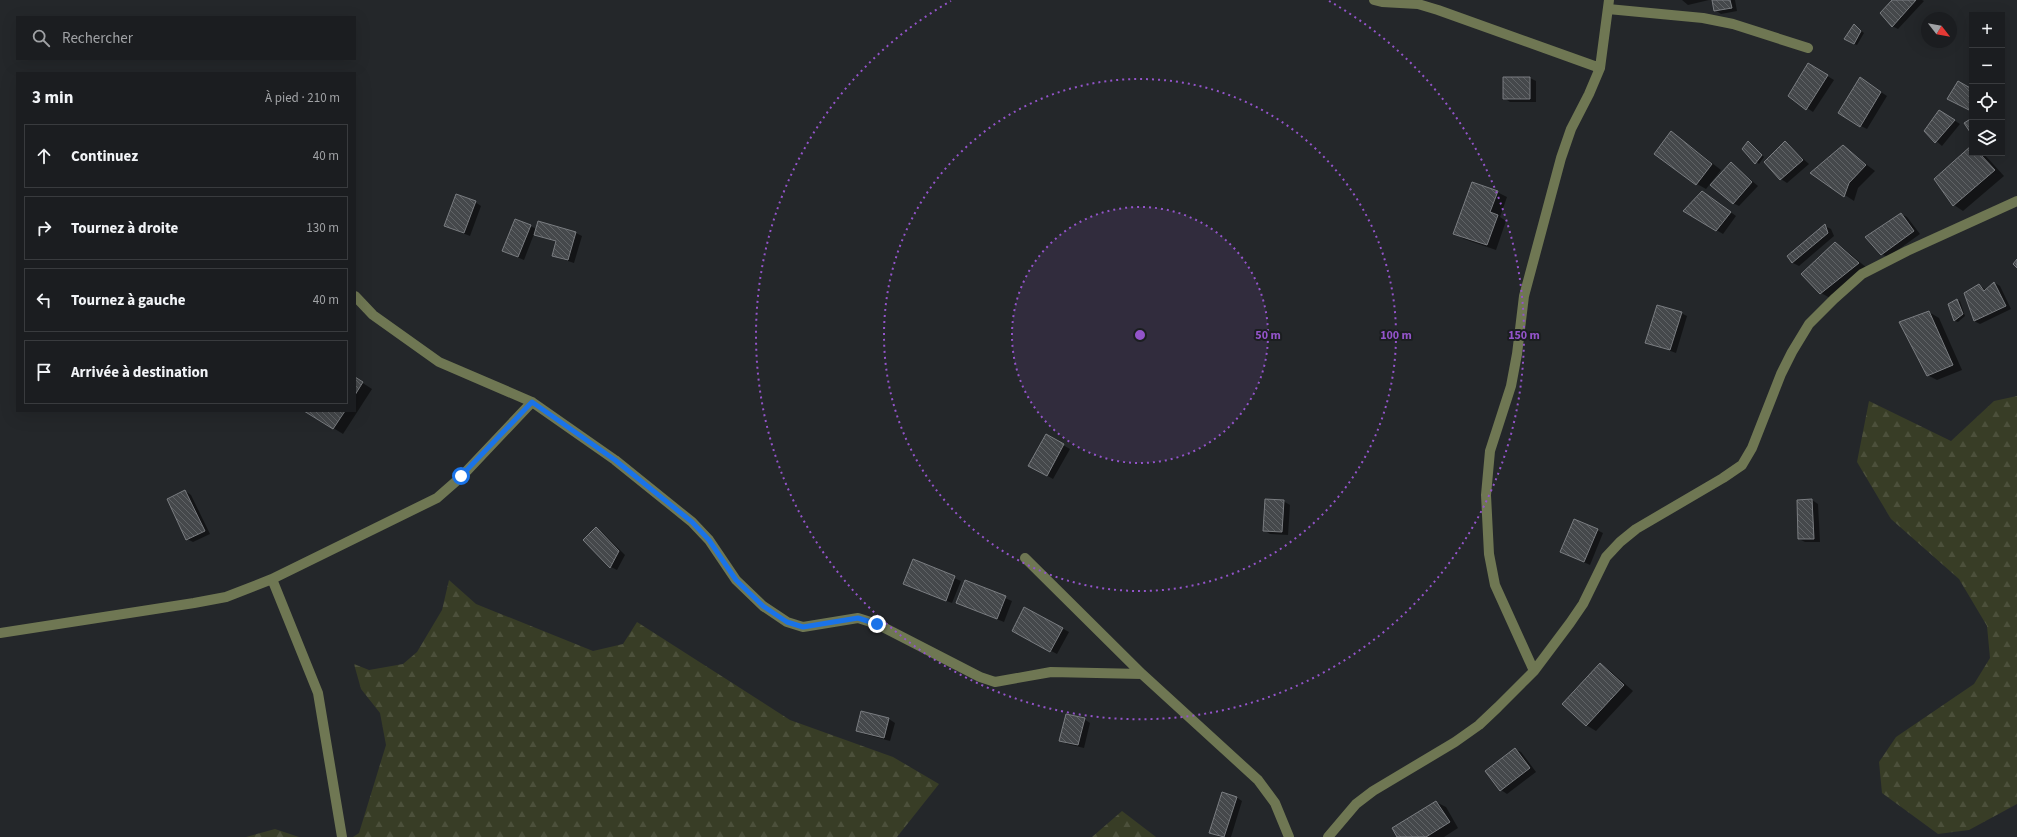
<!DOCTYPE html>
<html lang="fr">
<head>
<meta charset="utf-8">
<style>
  :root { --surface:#1b1d20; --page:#242629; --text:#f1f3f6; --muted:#a0a2a5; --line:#393b3e }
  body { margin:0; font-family:"Source Sans 3",sans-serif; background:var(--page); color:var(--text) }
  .controls { position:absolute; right:12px; top:12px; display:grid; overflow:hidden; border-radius:0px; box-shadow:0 4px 16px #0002 }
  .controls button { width:36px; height:36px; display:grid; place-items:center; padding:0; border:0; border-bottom:1px solid var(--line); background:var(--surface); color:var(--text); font:20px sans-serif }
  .compass { position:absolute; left:1921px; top:12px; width:36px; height:36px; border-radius:50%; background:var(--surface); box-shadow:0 4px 16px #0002; rotate:121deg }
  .stop { position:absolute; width:12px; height:12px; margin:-9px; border:3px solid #1a73e8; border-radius:50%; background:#fff }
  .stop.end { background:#1a73e8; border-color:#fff; box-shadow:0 1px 4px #0008 }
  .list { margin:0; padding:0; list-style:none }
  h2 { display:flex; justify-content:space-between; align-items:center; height:52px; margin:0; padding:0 16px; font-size:17px }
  h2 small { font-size:13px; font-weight:400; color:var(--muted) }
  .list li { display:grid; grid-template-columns:26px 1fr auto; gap:12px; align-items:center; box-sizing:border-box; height:64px; margin:0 8px 8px; padding:0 8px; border:1px solid var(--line); border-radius:0px }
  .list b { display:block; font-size:15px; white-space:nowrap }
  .list em { font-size:13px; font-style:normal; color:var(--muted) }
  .icon { flex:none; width:22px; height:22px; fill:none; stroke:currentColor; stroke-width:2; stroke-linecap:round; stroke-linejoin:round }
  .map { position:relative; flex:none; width:2017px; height:837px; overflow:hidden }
  .search { position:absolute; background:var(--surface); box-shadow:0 4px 16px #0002; left:16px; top:16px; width:340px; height:44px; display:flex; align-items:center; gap:10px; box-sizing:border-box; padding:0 14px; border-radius:0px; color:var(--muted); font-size:15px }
  .panel { position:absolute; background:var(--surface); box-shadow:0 4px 16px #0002; left:16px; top:72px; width:340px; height:340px; border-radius:0px }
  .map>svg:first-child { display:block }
</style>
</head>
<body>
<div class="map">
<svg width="2017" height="837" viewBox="0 0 2017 837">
  <defs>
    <pattern id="forest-firs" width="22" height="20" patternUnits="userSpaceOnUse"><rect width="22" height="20" fill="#383d26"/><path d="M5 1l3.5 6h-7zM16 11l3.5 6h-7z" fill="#4c503b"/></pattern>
    <pattern id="building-back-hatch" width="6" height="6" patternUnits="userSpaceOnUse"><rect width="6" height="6" fill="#45484b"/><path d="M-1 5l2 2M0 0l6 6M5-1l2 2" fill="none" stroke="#606366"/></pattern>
  </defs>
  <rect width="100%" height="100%" fill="#24272a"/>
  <!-- forest -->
  <path fill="url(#forest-firs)" d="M2017,396v408l-48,26 -31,4 -56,-41 -3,-31 17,-25 78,-53 16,-26 -3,-32 -28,-47 -68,-60 -34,-57 12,-61 82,40 43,-40z
    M449,580l27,24 117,47 30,-7 14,-22 153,98 103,37 46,27 -42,53h-544l6,-4 27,-88 -6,-32 -19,-24 -7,-25 15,6 34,-6 14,-12 25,-42z
    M1122,811l34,26h-64z
    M275,829l24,8h-53z"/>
  <!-- shadow -->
  <path fill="#0007" d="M1682,0h27l-21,5z
    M1713,0h22l2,11 -16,3 -6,-4z
    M1893,0h29l2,1 -26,28 -6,-3z
    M1854,25l10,8 -7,12 -9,-4z
    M1809,65l25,15 -21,32 -24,-16z
    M1530,78l6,3v21h-26l-6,-4z
    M1866,82l21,14 -20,33 -6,-3z
    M1958,83l14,7v21l-17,-9z
    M1946,115l14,9 -18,22 -17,-15z
    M1672,132l49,38 -15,19 -9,-5z
    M1749,143l15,14 -5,7 -16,-15z
    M1785,143l24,21 -22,19 -6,-4z
    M1843,147l32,24 -17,17 -4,13 -42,-28z
    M1972,147v6h11l21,23 -41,35 -9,-6z
    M1731,163l27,23 -19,20 -6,-3z
    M1497,192l10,5 -7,20 6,4 -10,29 -32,-11 -9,-6z
    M1708,196l28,20 -13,18 -38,-23z
    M475,202l6,4 -11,30 -25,-10z
    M1901,214l6,3 13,17 -32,23 -7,-3z
    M530,226l7,3 39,4 6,3 -8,27 -21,-7 4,-14 -23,-8 -10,26 -21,-9z
    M1825,226l6,3 3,7 -35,30 -6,-3 -4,-6z
    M1835,243l9,6 23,19 -37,30 -9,-5z
    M1995,283l5,3 11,23 -31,15 -6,-3 5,-36 7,5z
    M1957,300l3,1 5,15 -7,6 -3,-1 -5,-16z
    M1929,312l10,6 23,52 -25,10 -10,-5z
    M1681,313l6,3 -11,37 -30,-11z
    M355,378l17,11 -29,45 -37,-23h49z
    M1047,436l23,13 -17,30 -23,-13z
    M185,491l6,4 19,39 -17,8 -6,-3z
    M1812,500l6,4 2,38h-15l-6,-3z
    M1283,501l7,4 -2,30 -18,-1 -6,-4z
    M596,529l6,3 23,23 -8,15 -6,-3 -27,-27z
    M1597,530l6,3 -13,32 -28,-13z
    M914,561l47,20 -9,22 -42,-16z
    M965,581l47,20 -8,21 -47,-19z
    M1025,608l44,24 -12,22 -38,-20z
    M1600,664l9,6 24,21 -37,40 -10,-6z
    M862,712l27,7 6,4 -5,18 -26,-7 -7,-4z
    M1084,719l6,4 -6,25 -17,-4 -6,-4z
    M1515,749l6,3 15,20 -29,22 -6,-4 -15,-19z
    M1236,797l6,4 -11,36h-11l-10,-5z
    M1436,802l10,5 12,21 -14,9h-46z"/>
  <!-- building -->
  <path fill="url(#building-back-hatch)" stroke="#7a7d81" d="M1712,0h18l2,8 -18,3z
    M1892,0h24l-24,27 -12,-14z
    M1854,24l7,7 -7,13 -10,-5z
    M1808,63l20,12 -22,35 -18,-14z
    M1503,77h27v22h-27z
    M1860,77l21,15 -21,35 -22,-14z
    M1958,81l14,8 -1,22 -24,-12z
    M1939,110l16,10 -20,23 -11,-12z
    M1972,118v17l-8,-12z
    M1671,131l41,33 -16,21 -42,-31z
    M1748,141l14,14 -7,9 -13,-15z
    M1785,141l18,19 -23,20 -16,-18z
    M1843,145l23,20 -17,18 -5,14 -34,-24z
    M1972,145v8h7l16,17 -42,36 -19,-27z
    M1731,162l21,20 -19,22 -23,-19z
    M1472,182l26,9 -8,21 8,3 -11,30 -34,-11z
    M1702,191l29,21 -15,19 -33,-20z
    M456,194l20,7 -12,32 -20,-7z
    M1901,213l13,18 -33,24 -16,-18z
    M515,219l16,6 -13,32 -16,-6z
    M538,221l38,11 -8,28 -16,-4 4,-15 -22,-6z
    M1825,224l3,9 -36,30 -5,-7z
    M1835,242l24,21 -39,31 -19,-20z
    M2017,259v9l-4,-4z
    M1994,282l12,24 -32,15 -10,-28 15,-9 5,7z
    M1957,299l6,15 -9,7 -6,-17z
    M1657,305l25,7 -12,38 -25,-7z
    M1929,311l24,54 -26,11 -28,-54z
    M355,377l8,5 -8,13z
    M304,411h41l-12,18z
    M1046,434l18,10 -17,32 -19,-10z
    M185,490l20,41 -19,9 -19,-41z
    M1265,499l19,1 -2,32 -19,-1z
    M1812,499l2,40h-16l-1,-39z
    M1574,519l24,10 -14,33 -24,-10z
    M596,527l23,24 -9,17 -27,-28z
    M913,559l42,17 -9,25 -43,-17z
    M965,580l41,16 -9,23 -41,-16z
    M1024,607l39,21 -13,24 -38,-21z
    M1600,663l24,22 -38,41 -24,-22z
    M861,711l28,7 -5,20 -28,-7z
    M1066,714l19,4 -7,27 -19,-4z
    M1515,748l15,20 -30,23 -15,-20z
    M1222,792l15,5 -13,40 -15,-4z
    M1436,801l14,21 -24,15h-29l-5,-9z"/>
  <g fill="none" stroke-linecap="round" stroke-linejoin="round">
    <!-- minor -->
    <path stroke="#6f7753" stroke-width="10" d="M1374,0l8,2 36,2 20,6 162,58
      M1608,9l95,9 30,6 75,24
      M355,296l18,19 66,47 93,40 83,58 77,62 17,18 27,40 27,26 24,16 16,5 55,-9 19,6 103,53 15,5 56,-10 91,2
      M1025,558l117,116 116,106 17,23 14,34
      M272,579l46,114 24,144
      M0,633l194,-30 32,-6 46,-18 165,-81 24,-21 71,-75
      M1534,671l-39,-86 -6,-31 -3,-59 4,-44 21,-65 6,-32 7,-58 37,-138 10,-29 18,-35 11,-26 9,-68
      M1328,837l28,-33 17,-13 82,-49 24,-17 19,-18 36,-36 36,-48 13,-19 23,-47 14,-15 16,-13 87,-51 19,-13 10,-17 29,-74 11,-22 17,-28 25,-25 28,-25 45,-23 110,-50"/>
  </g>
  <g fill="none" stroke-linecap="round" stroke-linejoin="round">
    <!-- route -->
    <path stroke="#1a73e8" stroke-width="5" d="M461,476l71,-74 83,58 77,62 17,18 27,40 27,26 24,16 16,5 55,-9 19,6"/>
  </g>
  <!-- distance rings -->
  <circle cx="1140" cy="335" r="128" fill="#9354ca" fill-opacity=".12"/>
  <g fill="none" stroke="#9354ca" stroke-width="2" stroke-dasharray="2 4">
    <circle cx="1140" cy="335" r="128"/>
    <circle cx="1140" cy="335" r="256"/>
    <path d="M1329 1A384 384 0 1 1 951 1"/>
  </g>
  <circle cx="1140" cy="335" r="6" fill="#9354ca" stroke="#1b1e20" stroke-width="2"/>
  <g font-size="12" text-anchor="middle" font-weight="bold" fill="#9354ca" stroke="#1b1e20" stroke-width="4" stroke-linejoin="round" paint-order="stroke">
    <text x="1268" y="339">50 m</text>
    <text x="1396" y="339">100 m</text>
    <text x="1524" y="339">150 m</text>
  </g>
</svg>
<div class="controls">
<button>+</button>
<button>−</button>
<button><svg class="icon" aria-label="locate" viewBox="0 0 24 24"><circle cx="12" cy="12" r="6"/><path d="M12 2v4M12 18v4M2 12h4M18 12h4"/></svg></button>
<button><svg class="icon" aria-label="layers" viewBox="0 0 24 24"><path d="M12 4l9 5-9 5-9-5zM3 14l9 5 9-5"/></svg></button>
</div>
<svg class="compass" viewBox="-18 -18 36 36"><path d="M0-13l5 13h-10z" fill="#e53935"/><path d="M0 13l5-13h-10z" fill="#a0a2a5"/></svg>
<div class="stop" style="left:461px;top:476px"></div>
<div class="stop end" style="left:877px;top:624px"></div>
<div class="search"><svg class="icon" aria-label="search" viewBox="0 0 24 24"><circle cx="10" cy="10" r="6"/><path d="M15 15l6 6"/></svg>Rechercher</div>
<section class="panel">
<h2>3 min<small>À pied · 210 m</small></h2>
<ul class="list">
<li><svg class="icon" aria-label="ahead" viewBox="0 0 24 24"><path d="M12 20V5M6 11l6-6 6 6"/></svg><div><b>Continuez</b></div><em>40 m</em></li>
<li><svg class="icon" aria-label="right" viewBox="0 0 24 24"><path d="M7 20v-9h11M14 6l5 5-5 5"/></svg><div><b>Tournez à droite</b></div><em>130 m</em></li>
<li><svg class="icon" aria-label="left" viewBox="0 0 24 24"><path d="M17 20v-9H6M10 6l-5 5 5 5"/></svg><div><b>Tournez à gauche</b></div><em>40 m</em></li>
<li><svg class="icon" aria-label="arrive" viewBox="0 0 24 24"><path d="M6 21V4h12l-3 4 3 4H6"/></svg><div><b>Arrivée à destination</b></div></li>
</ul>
</section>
</div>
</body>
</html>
